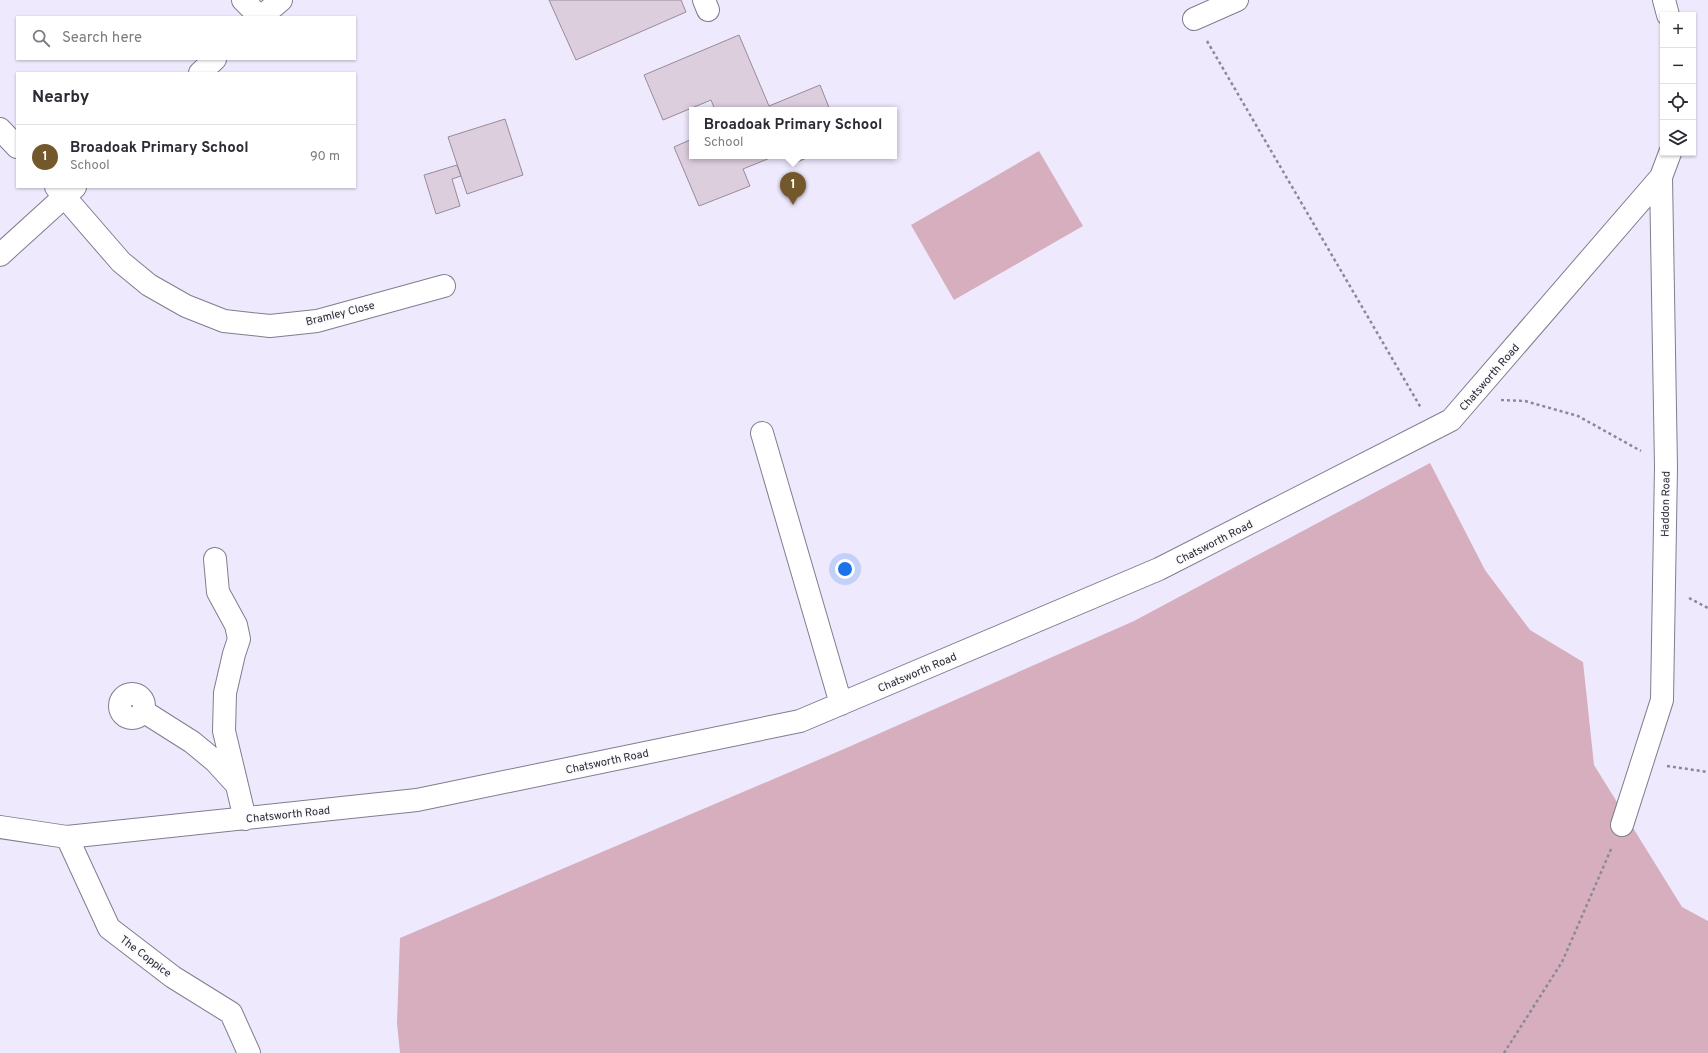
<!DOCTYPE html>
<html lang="en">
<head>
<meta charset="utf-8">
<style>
  :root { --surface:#fff; --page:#f2f2f3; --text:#2b2b33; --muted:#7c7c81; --line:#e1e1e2; --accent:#73582b }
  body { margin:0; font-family:Overpass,sans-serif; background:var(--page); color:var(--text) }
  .controls { position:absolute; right:12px; top:12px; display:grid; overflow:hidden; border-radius:0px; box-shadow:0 1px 3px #0004 }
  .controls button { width:36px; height:36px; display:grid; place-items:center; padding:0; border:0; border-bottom:1px solid var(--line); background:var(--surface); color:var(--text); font:20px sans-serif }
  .you { position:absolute; left:845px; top:569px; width:14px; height:14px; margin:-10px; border:3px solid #fff; border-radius:50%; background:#1a73e8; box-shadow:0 0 0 6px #1a73e833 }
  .badge { display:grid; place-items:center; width:26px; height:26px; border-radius:50%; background:var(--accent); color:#fff; font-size:13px; font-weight:700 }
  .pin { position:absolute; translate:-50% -33px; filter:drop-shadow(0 1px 2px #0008) }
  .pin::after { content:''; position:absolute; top:21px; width:14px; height:12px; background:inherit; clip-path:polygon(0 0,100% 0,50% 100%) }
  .popup { position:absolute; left:689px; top:107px; width:208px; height:52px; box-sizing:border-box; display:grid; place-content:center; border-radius:0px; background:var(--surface); filter:drop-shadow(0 1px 3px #0005); font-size:13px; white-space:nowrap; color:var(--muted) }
  .popup b { font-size:15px; color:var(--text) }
  .popup::after { content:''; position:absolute; left:50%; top:100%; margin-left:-8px; border:8px solid transparent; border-top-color:var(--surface) }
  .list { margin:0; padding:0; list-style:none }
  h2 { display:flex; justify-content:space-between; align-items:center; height:52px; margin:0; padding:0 16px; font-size:17px }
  h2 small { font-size:13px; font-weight:400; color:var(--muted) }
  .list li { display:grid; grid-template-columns:26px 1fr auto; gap:12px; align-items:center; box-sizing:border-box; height:64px; padding:0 16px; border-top:1px solid var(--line) }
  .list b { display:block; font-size:15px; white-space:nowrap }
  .list p { margin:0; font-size:13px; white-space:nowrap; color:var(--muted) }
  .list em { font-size:13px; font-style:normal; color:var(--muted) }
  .icon { flex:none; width:22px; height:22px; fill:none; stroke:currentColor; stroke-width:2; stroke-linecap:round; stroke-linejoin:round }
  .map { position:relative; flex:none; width:1708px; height:1053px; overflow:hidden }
  .search { position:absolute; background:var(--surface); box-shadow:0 1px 3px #0004; left:16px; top:16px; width:340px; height:44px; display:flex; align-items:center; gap:10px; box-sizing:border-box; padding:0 14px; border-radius:0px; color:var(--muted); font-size:15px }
  .panel { position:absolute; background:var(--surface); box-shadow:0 1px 3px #0004; left:16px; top:72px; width:340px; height:116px; border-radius:0px }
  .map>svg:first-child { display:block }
</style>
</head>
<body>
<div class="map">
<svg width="1708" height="1053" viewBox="0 0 1708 1053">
  <rect width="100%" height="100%" fill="#eee9fd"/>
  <!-- green -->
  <path fill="#d6aebe" d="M1039,151l44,75 -129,74 -43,-75z
    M1430,463l55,107 45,60 53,32 11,103 88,142 26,14v132h-1308l-3,-30 3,-85 444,-189 290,-128z"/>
  <!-- building -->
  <path fill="#ddcede" stroke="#988b99" d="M549,0h132l5,12 -110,48z
    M739,35l30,71 51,-21 10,25h-115l-4,-10 -48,20 -19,-45z
    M505,119l18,56 -56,19 -19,-57z
    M692,139v17h83l-32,13 7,17 -51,20 -25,-59z
    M793,156h18l-16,7z
    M457,165l4,11 -9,3 8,27 -24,8 -12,-39z"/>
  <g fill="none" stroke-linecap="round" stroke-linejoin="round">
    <!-- minor casing -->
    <g stroke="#817d8e" stroke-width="24">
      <path id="minor" d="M243,0l17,17
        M704,0l4,10
        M1664,0l4,15
        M261,17l20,-17
        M1194,19l43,-19
        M200,73l15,-14
        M0,129l17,18
        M56,187l65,75 28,23 37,21 38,15 46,5 47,-5 127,-35
        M0,255l75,-68
        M762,433l79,271
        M215,559l3,33 18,33 3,14 -5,15 -9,39 -1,38 21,88
        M120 706a12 12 0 1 1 24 0a12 12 0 1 1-24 0Z
        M143,711l49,31 23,19 21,23
        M1622,825l40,-125 4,-233 -5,-290
        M0,827l67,10 350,-37 383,-79 359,-152 292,-149 210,-243 9,-24
        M67,837l42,91 64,49 58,36 18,40"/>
    </g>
    <!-- path -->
    <path stroke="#8c8997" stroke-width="2.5" stroke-dasharray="3 3" stroke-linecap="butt" d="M1207,41l214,367
      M1501,400l24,1 53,15 63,35
      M1689,598l19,10
      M1667,766l41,6
      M1504,1053l58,-91 50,-115"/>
    <!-- minor -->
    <use href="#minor" stroke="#fff" stroke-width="22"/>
  </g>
  <g text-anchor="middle" stroke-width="3" stroke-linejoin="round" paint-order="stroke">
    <!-- street labels -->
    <g font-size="11" fill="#2b2a31" stroke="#faf9fd">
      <text transform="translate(340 313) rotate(-14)" y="4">Bramley Close</text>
      <text transform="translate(1489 377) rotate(-49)" y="4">Chatsworth Road</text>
      <text transform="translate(1665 504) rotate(-89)" y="4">Haddon Road</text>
      <text transform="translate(1214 542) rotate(-27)" y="4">Chatsworth Road</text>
      <text transform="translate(917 672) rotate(-23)" y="4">Chatsworth Road</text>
      <text transform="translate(607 761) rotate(-12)" y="4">Chatsworth Road</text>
      <text transform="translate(288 814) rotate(-6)" y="4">Chatsworth Road</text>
      <text transform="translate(146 956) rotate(37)" y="4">The Coppice</text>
    </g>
  </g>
</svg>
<div class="controls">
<button>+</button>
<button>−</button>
<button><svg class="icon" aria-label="locate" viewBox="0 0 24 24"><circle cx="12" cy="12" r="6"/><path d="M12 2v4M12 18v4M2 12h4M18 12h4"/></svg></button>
<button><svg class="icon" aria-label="layers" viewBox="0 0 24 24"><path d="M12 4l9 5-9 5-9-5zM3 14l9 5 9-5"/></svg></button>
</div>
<div class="you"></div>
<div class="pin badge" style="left:793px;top:205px">1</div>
<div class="popup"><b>Broadoak Primary School</b>School</div>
<div class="search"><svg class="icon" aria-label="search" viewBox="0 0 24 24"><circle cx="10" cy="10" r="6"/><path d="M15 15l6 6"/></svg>Search here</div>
<section class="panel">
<h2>Nearby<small></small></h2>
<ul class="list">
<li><span class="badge">1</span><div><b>Broadoak Primary School</b><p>School</p></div><em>90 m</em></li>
</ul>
</section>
</div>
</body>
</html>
